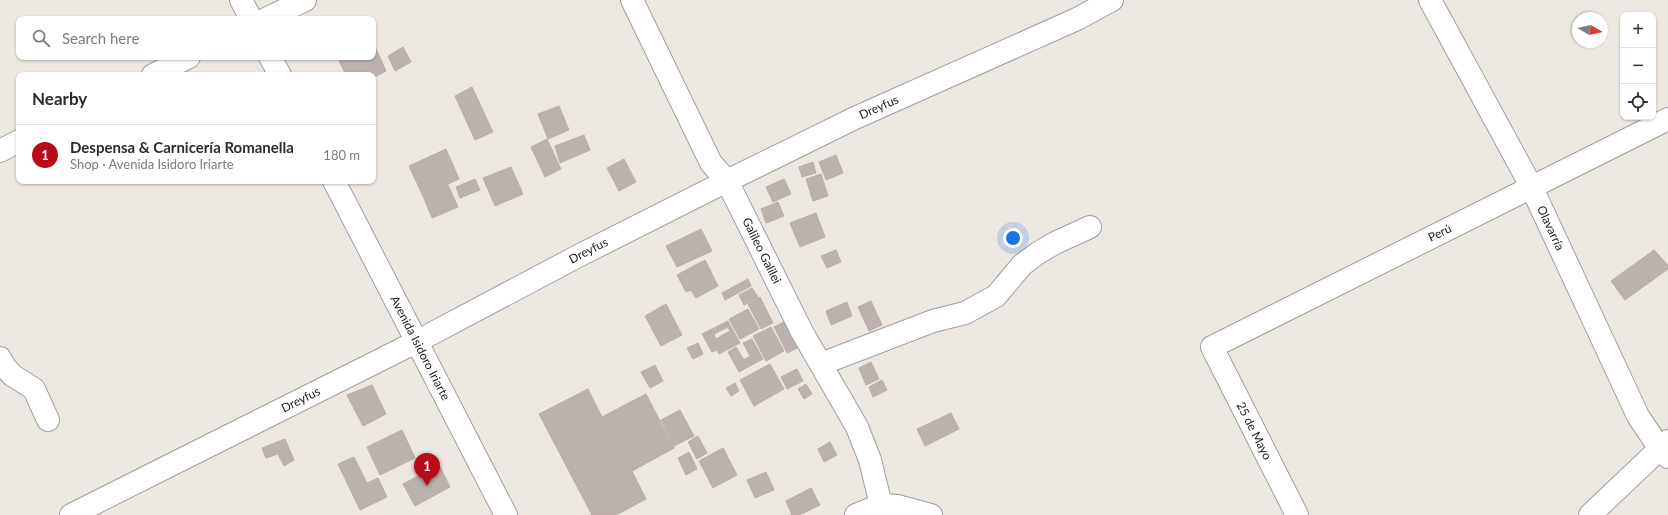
<!DOCTYPE html>
<html lang="en">
<head>
<meta charset="utf-8">
<style>
  :root { --surface:#fff; --page:#f2f2f3; --text:#2b2b33; --muted:#7c7c81; --line:#e1e1e2; --accent:#ba0b19 }
  body { margin:0; font-family:Lato,sans-serif; background:var(--page); color:var(--text) }
  .controls { position:absolute; right:12px; top:12px; display:grid; overflow:hidden; border-radius:8px; box-shadow:0 1px 3px #0004 }
  .controls button { width:36px; height:36px; display:grid; place-items:center; padding:0; border:0; border-bottom:1px solid var(--line); background:var(--surface); color:var(--text); font:20px sans-serif }
  .compass { position:absolute; left:1572px; top:12px; width:36px; height:36px; border-radius:50%; background:var(--surface); box-shadow:0 1px 3px #0004; rotate:99deg }
  .you { position:absolute; left:1013px; top:238px; width:14px; height:14px; margin:-10px; border:3px solid #fff; border-radius:50%; background:#1a73e8; box-shadow:0 0 0 6px #1a73e833 }
  .badge { display:grid; place-items:center; width:26px; height:26px; border-radius:50%; background:var(--accent); color:#fff; font-size:13px; font-weight:700 }
  .pin { position:absolute; translate:-50% -33px; filter:drop-shadow(0 1px 2px #0008) }
  .pin::after { content:''; position:absolute; top:21px; width:14px; height:12px; background:inherit; clip-path:polygon(0 0,100% 0,50% 100%) }
  .list { margin:0; padding:0; list-style:none }
  h2 { display:flex; justify-content:space-between; align-items:center; height:52px; margin:0; padding:0 16px; font-size:17px }
  h2 small { font-size:13px; font-weight:400; color:var(--muted) }
  .list li { display:grid; grid-template-columns:26px 1fr auto; gap:12px; align-items:center; box-sizing:border-box; height:60px; padding:0 16px; border-top:1px solid var(--line) }
  .list b { display:block; font-size:15px; white-space:nowrap }
  .list p { margin:0; font-size:13px; white-space:nowrap; color:var(--muted) }
  .list em { font-size:13px; font-style:normal; color:var(--muted) }
  .icon { flex:none; width:22px; height:22px; fill:none; stroke:currentColor; stroke-width:2; stroke-linecap:round; stroke-linejoin:round }
  .map { position:relative; flex:none; width:1668px; height:515px; overflow:hidden }
  .search { position:absolute; background:var(--surface); box-shadow:0 1px 3px #0004; left:16px; top:16px; width:360px; height:44px; display:flex; align-items:center; gap:10px; box-sizing:border-box; padding:0 14px; border-radius:8px; color:var(--muted); font-size:15px }
  .panel { position:absolute; background:var(--surface); box-shadow:0 1px 3px #0004; left:16px; top:72px; width:360px; height:112px; border-radius:8px }
  .map>svg:first-child { display:block }
</style>
</head>
<body>
<div class="map">
<svg width="1668" height="515" viewBox="0 0 1668 515">
  <rect width="100%" height="100%" fill="#ece7e0"/>
  <!-- building -->
  <path fill="#bcb2ad" stroke="#bcada4" fill-rule="evenodd" d="M373,42l13,29 -13,7v-3h-27l-7,-14 7,-4h27z
    M403,47l8,15 -16,9 -7,-15z
    M472,87l21,45 -18,8 -20,-44z
    M559,106l10,24 -21,9 -10,-25z
    M584,135l6,15 -30,13 -5,-17z
    M547,139l14,30 -16,8 -14,-30z
    M446,149l13,30 -36,17 -14,-30z
    M836,155l7,18 -17,7 -7,-18z
    M624,159l12,23 -17,9 -12,-23z
    M813,162l3,11 -14,4 -3,-10z
    M511,167l12,27 -28,12 -12,-28z
    M821,174l7,22 -15,5 -7,-22z
    M475,179l5,11 -20,8 -4,-11z
    M784,179l7,15 -18,8 -7,-15z
    M448,185l10,22 -26,11 -9,-22z
    M778,202l6,14 -18,7 -5,-14z
    M816,213l9,24 -25,10 -10,-24z
    M701,229l11,22 -35,16 -11,-21z
    M836,250l5,12 -14,6 -6,-12z
    M1654,250l14,15v4l-43,31 -14,-19z
    M705,260l13,26 -22,12 -5,-8 -5,2 -9,-17z
    M748,279l3,7 -26,14 -3,-7z
    M752,288l6,9 -14,8 -5,-10z
    M760,297l13,26 -12,6 -13,-25z
    M871,301l11,24 -13,6 -11,-24z
    M847,302l5,14 -21,9 -5,-14z
    M666,304l16,31 -21,11 -16,-30z
    M748,309l11,20 -19,10 -11,-20z
    M728,321l12,22 -21,11 -2,-4 -5,2 -10,-18zM728,327l2,4 -14,8 -2,-5z
    M784,322l13,26 -10,5 -13,-26z
    M771,327l13,24 -18,10 -13,-25z
    M752,339l11,20 -24,13 -11,-20 8,-5 8,13 6,-4 -7,-13z
    M698,343l5,11 -10,5 -6,-11z
    M871,362l8,17 -13,6 -7,-17z
    M770,364l14,25 -30,17 -14,-26z
    M655,365l8,16 -13,7 -9,-16z
    M797,369l6,12 -16,8 -6,-12z
    M882,380l5,10 -14,7 -4,-10z
    M735,383l4,8 -8,5 -5,-8z
    M806,384l6,10 -8,5 -6,-10z
    M372,385l14,29 -23,12 -16,-31z
    M588,389l14,28 44,-23 28,54 -42,23 14,28 -30,16h-24l-53,-101z
    M680,410l14,26 -20,10 -13,-26z
    M951,413l8,16 -34,17 -8,-17z
    M402,430l13,28 -35,17 -13,-28z
    M698,436l9,17 -10,6 -9,-17z
    M285,439l9,21 -10,6 -6,-12 -12,4 -4,-10z
    M830,442l7,13 -13,7 -6,-13z
    M723,448l14,27 -24,13 -14,-27z
    M689,452l8,17 -11,6 -8,-17z
    M354,457l13,26 11,-5 9,19 -27,13 -22,-46z
    M439,465l11,22 -35,19 -12,-22z
    M766,472l8,18 -19,8 -8,-18z
    M811,488l9,17 -21,10h-7l-6,-14z"/>
  <g fill="none" stroke-linecap="round" stroke-linejoin="round">
    <!-- minor casing -->
    <g stroke="#9f9f9f" stroke-width="24">
      <g id="minor">
        <path d="M241,0l10,19"/>
        <path id="s1" d="M632,0l79,163 16,18 75,151 55,95 13,33 11,45"/>
        <path id="s2" d="M1430,0l101,186 107,230 22,33 8,8"/>
        <path d="M266,19l39,-19"/>
        <path d="M270,57l10,18"/>
        <path d="M153,75l36,-18"/>
        <path d="M0,151l19,-10"/>
        <path id="s3" d="M334,181l172,334"/>
        <path d="M0,358l5,9 7,8 22,14 14,31"/>
        <path d="M821,364l112,-43 32,-8 31,-17 26,-31 16,-12 17,-10 35,-16"/>
        <path id="s4" d="M71,515l345,-173 166,-88 145,-73 128,-63 222,-99 35,-19"/>
        <path d="M856,515l25,-10 17,1 33,9"/>
        <path id="s5" d="M1297,515l-85,-168 456,-228"/>
        <path d="M1590,515l78,-74"/>
      </g>
    </g>
    <!-- minor -->
    <use href="#minor" stroke="#fff" stroke-width="22"/>
  </g>
  <g text-anchor="middle" stroke-width="4" stroke-linejoin="round" paint-order="stroke">
    <!-- street labels -->
    <g font-size="12" fill="#1b1b1b" stroke="#fff">
      <text dy="4" stroke="none"><textPath href="#s4" startOffset="905">Dreyfus</textPath></text>
      <text dy="4" stroke="none"><textPath href="#s2" startOffset="258">Olavarría</textPath></text>
      <text dy="4" stroke="none"><textPath href="#s5" startOffset="443">Perú</textPath></text>
      <text dy="4" stroke="none"><textPath href="#s1" startOffset="283">Galileo Galilei</textPath></text>
      <text dy="4" stroke="none"><textPath href="#s4" startOffset="581">Dreyfus</textPath></text>
      <text dy="4" stroke="none"><textPath href="#s3" startOffset="188">Avenida Isidoro Iriarte</textPath></text>
      <text dy="4" stroke="none"><textPath href="#s4" startOffset="257">Dreyfus</textPath></text>
      <text transform="translate(1254 431) rotate(63)" y="4">25 de Mayo</text>
    </g>
  </g>
</svg>
<div class="controls">
<button>+</button>
<button>−</button>
<button><svg class="icon" aria-label="locate" viewBox="0 0 24 24"><circle cx="12" cy="12" r="6"/><path d="M12 2v4M12 18v4M2 12h4M18 12h4"/></svg></button>
</div>
<svg class="compass" viewBox="-18 -18 36 36"><path d="M0-13l5 13h-10z" fill="#e53935"/><path d="M0 13l5-13h-10z" fill="#7c7c81"/></svg>
<div class="you"></div>
<div class="pin badge" style="left:427px;top:486px">1</div>
<div class="search"><svg class="icon" aria-label="search" viewBox="0 0 24 24"><circle cx="10" cy="10" r="6"/><path d="M15 15l6 6"/></svg>Search here</div>
<section class="panel">
<h2>Nearby<small></small></h2>
<ul class="list">
<li><span class="badge">1</span><div><b>Despensa &amp; Carnicería Romanella</b><p>Shop · Avenida Isidoro Iriarte</p></div><em>180 m</em></li>
</ul>
</section>
</div>
</body>
</html>
